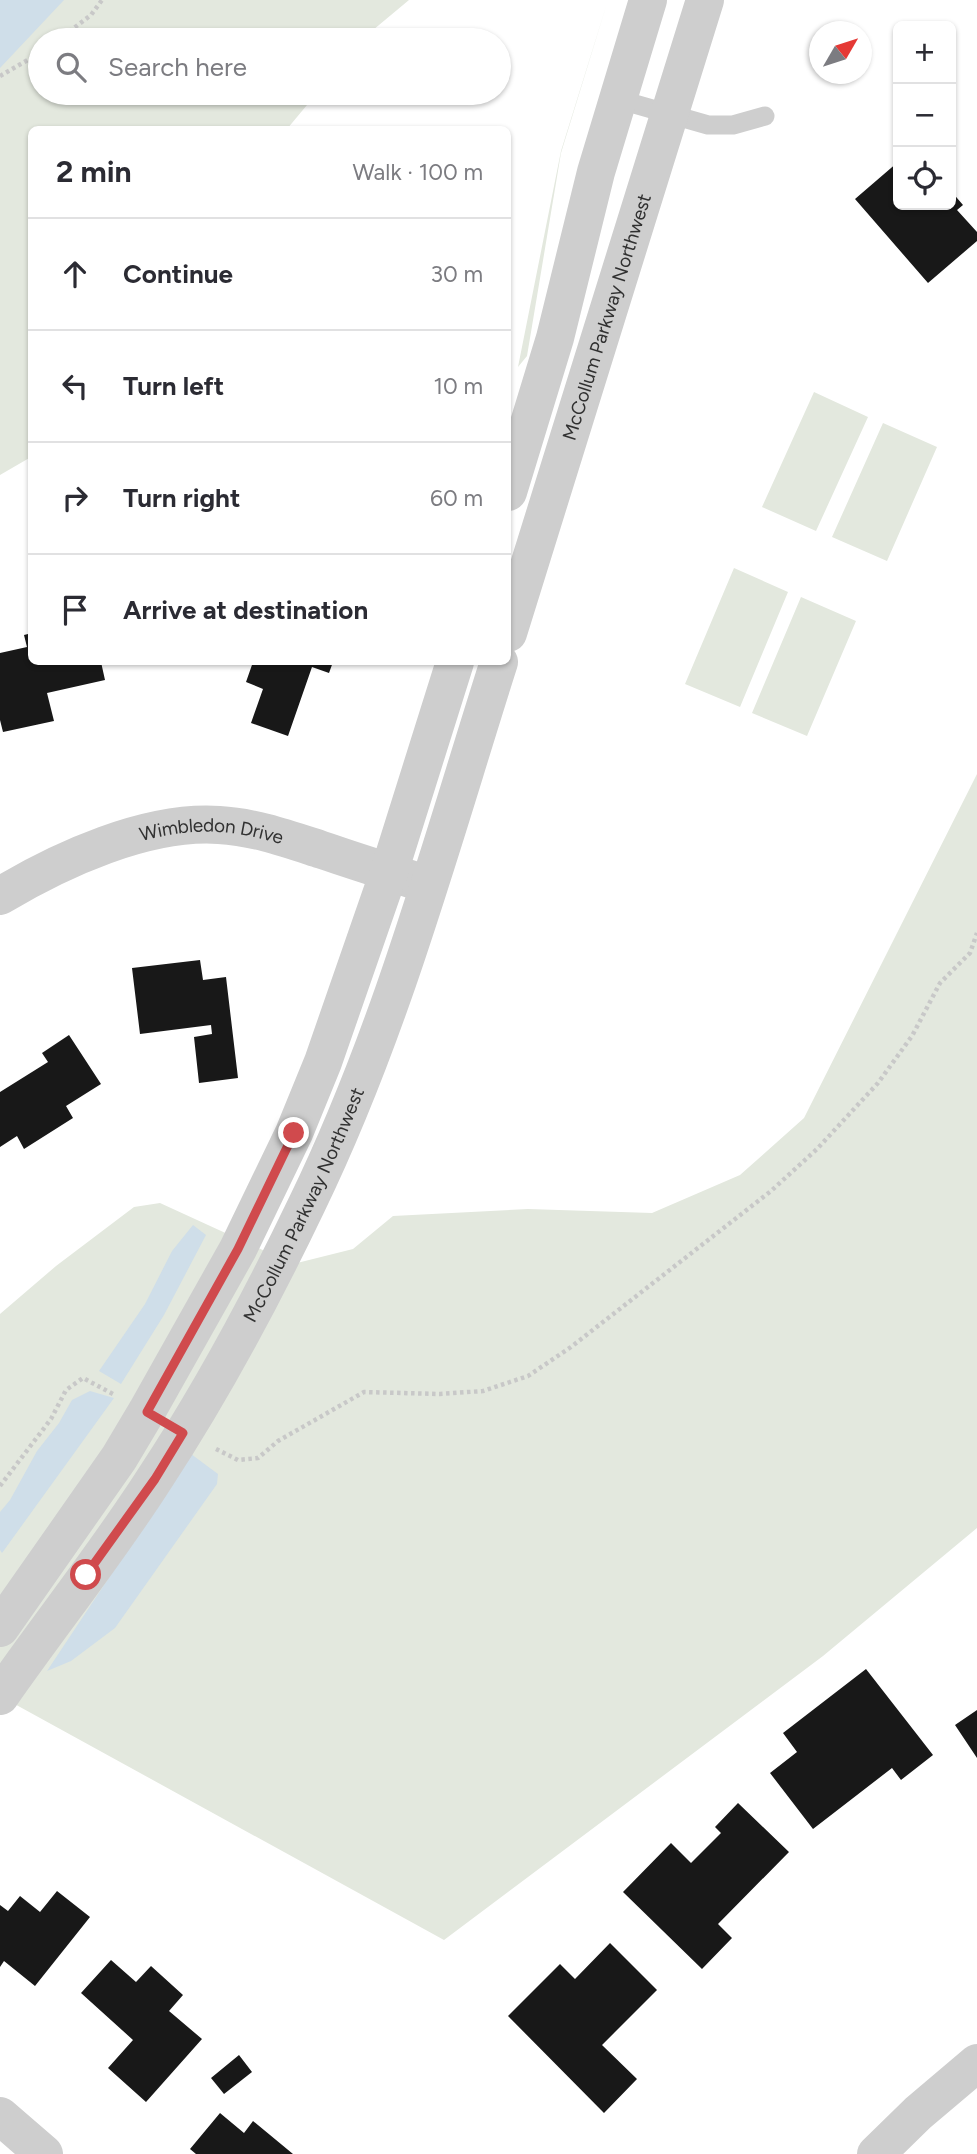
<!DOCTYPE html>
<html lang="en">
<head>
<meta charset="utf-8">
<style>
  :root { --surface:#fff; --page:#f2f2f3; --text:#2b2b33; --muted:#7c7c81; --line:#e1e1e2 }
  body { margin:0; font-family:Figtree,sans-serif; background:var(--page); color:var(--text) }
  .controls { position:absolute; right:21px; top:21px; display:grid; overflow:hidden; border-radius:10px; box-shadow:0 2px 5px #0004 }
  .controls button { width:63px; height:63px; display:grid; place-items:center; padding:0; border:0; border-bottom:2px solid var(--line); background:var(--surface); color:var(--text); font:35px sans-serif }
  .compass { position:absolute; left:809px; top:21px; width:63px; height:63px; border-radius:50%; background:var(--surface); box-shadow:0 2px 5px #0004; rotate:51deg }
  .stop { position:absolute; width:21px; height:21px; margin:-16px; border:5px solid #d04a4d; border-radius:50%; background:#fff }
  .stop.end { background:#d04a4d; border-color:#fff; box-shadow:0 2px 7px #0008 }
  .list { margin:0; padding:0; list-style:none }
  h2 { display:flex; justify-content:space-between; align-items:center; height:91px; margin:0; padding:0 28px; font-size:30px }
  h2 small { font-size:23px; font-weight:400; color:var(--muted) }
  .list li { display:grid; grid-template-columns:46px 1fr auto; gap:21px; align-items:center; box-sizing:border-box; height:112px; padding:0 28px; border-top:2px solid var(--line) }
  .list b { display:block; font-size:26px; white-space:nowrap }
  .list em { font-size:23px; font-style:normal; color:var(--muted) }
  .icon { flex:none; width:38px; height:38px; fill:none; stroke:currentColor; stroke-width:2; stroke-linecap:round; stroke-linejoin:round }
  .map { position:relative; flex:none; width:977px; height:2154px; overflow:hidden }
  .search { position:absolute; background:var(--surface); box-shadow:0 2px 5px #0004; left:28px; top:28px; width:483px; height:77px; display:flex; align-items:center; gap:18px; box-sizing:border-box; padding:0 24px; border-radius:38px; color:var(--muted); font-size:26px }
  .panel { position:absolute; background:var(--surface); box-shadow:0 2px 5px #0004; left:28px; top:126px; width:483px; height:539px; border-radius:10px }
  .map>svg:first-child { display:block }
</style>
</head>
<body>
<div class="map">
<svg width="977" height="2154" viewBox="0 0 977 2154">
  <rect width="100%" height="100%" fill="#fff"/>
  <!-- green -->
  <path fill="#e3e8de" d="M0,0h409l-48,40h-321v53h277l-30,36 -255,1 -1,327 -31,18z
    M608,0l-47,153 -34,203 -9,11 43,-216z
    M814,392l54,25 -52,114 -54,-24z
    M883,423l54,24 -50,114 -55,-24z
    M734,568l54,24 -48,115 -55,-23z
    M801,597l55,24 -49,115 -55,-23z
    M977,774v754l-154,128 -379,284 -444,-244v-382l56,-48 78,-59 26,-4 133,61 60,-15 40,-33 135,-7 124,4 88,-38 64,-57z"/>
  <!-- water -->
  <path fill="#cfdee9" d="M0,0h64l-64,68z
    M193,1225l13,10 -42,80 -43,69 -22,-13 46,-67 27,-53z
    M90,1391l24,7 -112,155 -2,-3v-38l10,-12 27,-49 22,-28 13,-23z
    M191,1454l27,20 -1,10 -102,144 -44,33 -24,10z"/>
  <!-- building -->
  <path fill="#181818" d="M898,162v43h53v-14l12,14 -6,5 20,22v9l-49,42 -73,-84z
    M32,633v29h69l4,18 -58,13 7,28 -51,11 -3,-12v-67l27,-6 -3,-12z
    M253,662h80l-4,11 -17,-6 -24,69 -37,-13 12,-34 -17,-7z
    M200,960l3,20 23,-3 12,101 -39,5 -5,-46 18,-3 -1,-9 -71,9 -8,-66z
    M69,1035l32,49 -35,22 7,12 -49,31 -7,-13 -17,11v-55l48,-30 -6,-9z
    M866,1669l67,86 -32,25 -9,-12 -79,61 -43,-56 27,-21 -14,-19z
    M977,1710v48l-22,-33z
    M738,1803l51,49 -71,72 14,14 -30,31 -79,-77 48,-49 20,20 30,-30 -6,-6z
    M57,1891l33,26 -55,69 -31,-25 -4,6v-62l8,6 12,-15 20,16z
    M610,1943l47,47 -55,55 35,34 -33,34 -96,-97 52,-52 15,15z
    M111,1960l25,22 15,-16 32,29 -14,16 33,28 -56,63 -38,-34 25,-28 -52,-47z
    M239,2055l13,17 -28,22 -13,-16z
    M220,2113l24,20 9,-12 40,33h-97l-6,-5z"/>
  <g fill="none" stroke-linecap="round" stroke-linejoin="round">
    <!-- path -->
    <path stroke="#c8c8c8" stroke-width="4.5" stroke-dasharray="3.5 3.5" stroke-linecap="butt" d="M58,40l33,-25 11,-15
      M0,76l40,-23
      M216,1449l22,11 20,-2 20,-17 86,-49 76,2 43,-3 45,-15 43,-29 200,-156 46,-42 61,-66 34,-47 28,-53 30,-30 7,-20
      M0,1486l51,-67 15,-29 17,-12 30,16"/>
    <!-- service -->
    <path stroke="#cecece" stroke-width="19" d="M617,99l91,26h25l32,-9"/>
    <!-- minor -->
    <g stroke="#cecece" stroke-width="38">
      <path id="s1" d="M0,896c60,-36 147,-76 219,-71 36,2 69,14 103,25 35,12 71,23 106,35"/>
      <path d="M0,2116l44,38"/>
      <path d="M876,2154l42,-41 59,-50"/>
    </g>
    <!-- tertiary -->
    <g stroke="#cecece" stroke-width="38">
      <path d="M508,492l47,-154 41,-166 52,-172"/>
      <path id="s2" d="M508,633l197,-633"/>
      <path d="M0,1628l119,-170 28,-47 91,-162 56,-116 29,-71 66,-190 66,-210"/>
      <path id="s3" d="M0,1696c51,-73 107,-143 155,-218 58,-88 107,-180 152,-274 84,-173 134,-360 192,-542"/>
    </g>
  </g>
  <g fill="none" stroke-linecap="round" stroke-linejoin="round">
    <!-- route -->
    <path stroke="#d04a4d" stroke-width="9" d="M86,1575l69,-96 28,-46 -36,-21 91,-163 56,-116"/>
  </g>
  <g text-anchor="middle" stroke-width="7" stroke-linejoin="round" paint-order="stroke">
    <!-- street labels -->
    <g font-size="19" fill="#313131" stroke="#fff">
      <text dy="7" stroke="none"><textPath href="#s2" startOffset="331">McCollum Parkway Northwest</textPath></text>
      <text dy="7" stroke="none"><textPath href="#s1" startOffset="226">Wimbledon Drive</textPath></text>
      <text dy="7" stroke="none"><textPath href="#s3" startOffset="579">McCollum Parkway Northwest</textPath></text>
    </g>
  </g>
</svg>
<div class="controls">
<button>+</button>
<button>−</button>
<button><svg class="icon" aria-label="locate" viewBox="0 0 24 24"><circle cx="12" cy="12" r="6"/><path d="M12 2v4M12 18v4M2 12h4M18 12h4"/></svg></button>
</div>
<svg class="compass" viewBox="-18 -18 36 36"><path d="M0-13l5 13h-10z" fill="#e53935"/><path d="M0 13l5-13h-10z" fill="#7c7c81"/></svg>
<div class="stop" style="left:86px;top:1575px"></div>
<div class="stop end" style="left:294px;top:1133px"></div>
<div class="search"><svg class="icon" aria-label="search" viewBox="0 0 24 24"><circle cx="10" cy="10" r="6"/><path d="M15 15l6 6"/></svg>Search here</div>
<section class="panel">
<h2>2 min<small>Walk · 100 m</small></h2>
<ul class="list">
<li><svg class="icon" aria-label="ahead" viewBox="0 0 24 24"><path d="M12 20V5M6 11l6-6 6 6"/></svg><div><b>Continue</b></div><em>30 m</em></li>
<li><svg class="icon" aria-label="left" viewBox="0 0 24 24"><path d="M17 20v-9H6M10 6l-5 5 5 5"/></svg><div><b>Turn left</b></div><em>10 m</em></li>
<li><svg class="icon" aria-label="right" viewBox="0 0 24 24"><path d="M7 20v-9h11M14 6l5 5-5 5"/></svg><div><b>Turn right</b></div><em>60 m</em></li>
<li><svg class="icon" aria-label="arrive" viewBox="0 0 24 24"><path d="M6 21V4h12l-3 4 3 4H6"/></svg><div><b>Arrive at destination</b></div></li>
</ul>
</section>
</div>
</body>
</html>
